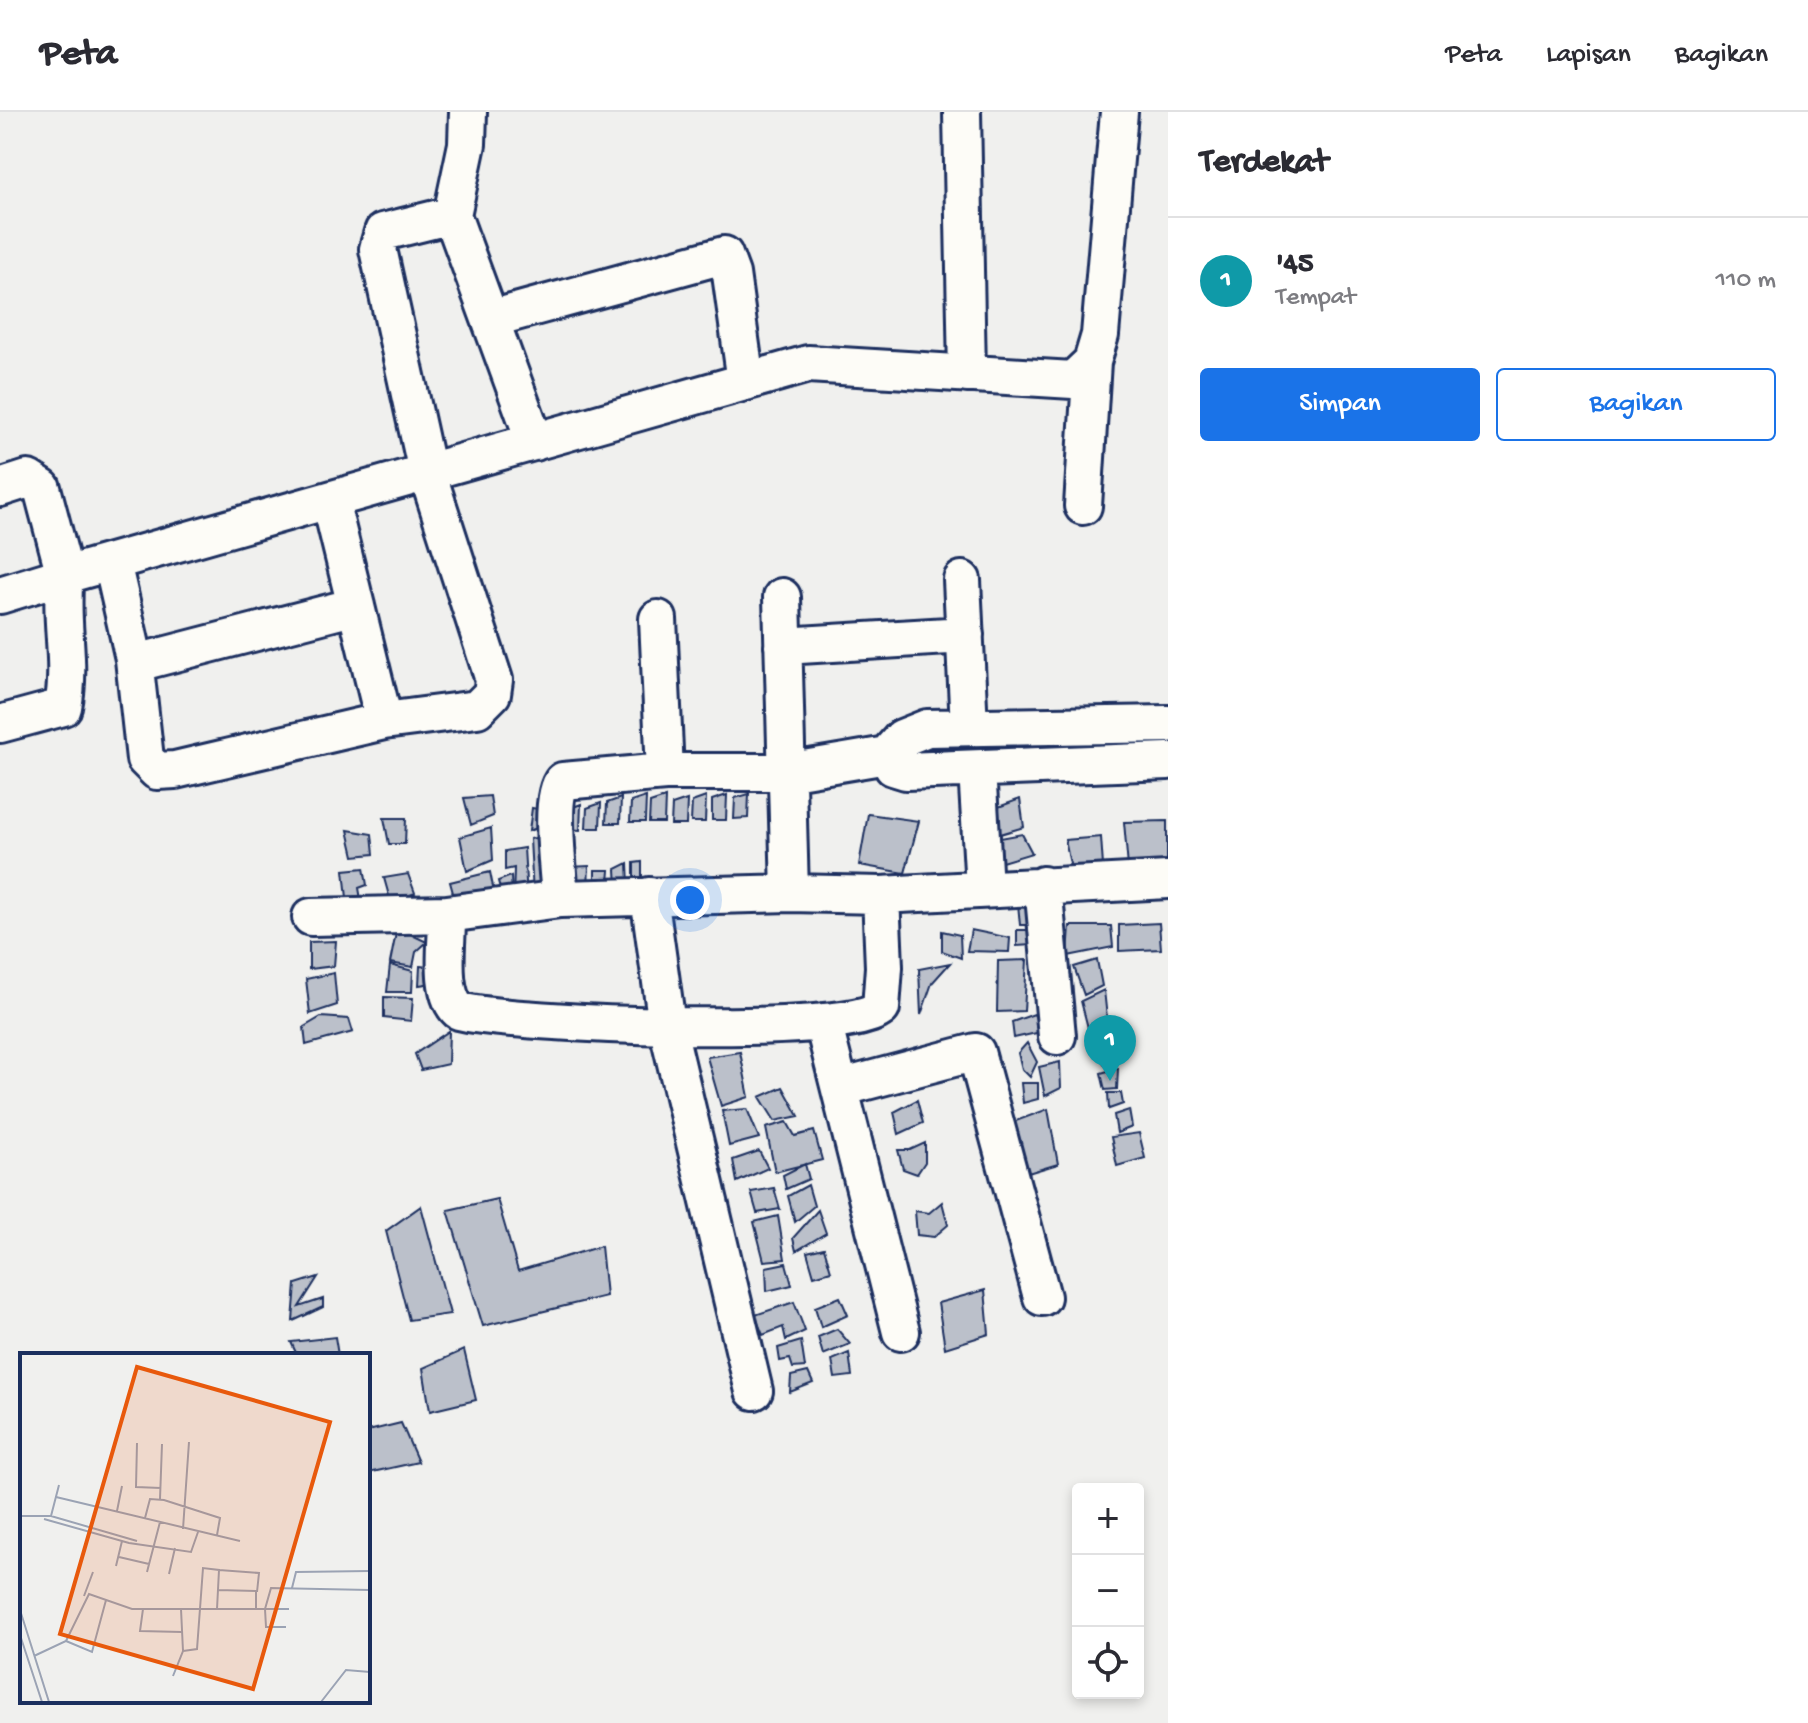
<!DOCTYPE html>
<html lang="id">
<head>
<meta charset="utf-8">
<style>
  :root { --surface:#fff; --page:#f2f2f3; --text:#2b2b33; --muted:#7c7c81; --line:#e1e1e2; --accent:#1a73e8 }
  body { margin:0; font-family:"Gochi Hand",sans-serif; background:var(--page); color:var(--text) }
  .controls { position:absolute; right:24px; bottom:24px; display:grid; overflow:hidden; border-radius:8px; box-shadow:0 4px 12px #0003 }
  .controls button { width:72px; height:72px; display:grid; place-items:center; padding:0; border:0; border-bottom:2px solid var(--line); background:var(--surface); color:var(--text); font:40px sans-serif }
  .you { position:absolute; left:690px; top:788px; width:28px; height:28px; margin:-20px; border:6px solid #fff; border-radius:50%; background:#1a73e8; box-shadow:0 0 0 12px #1a73e833 }
  .badge { display:grid; place-items:center; width:52px; height:52px; border-radius:50%; background:var(--accent); color:#fff; font-size:26px; font-weight:700 }
  .pin { position:absolute; translate:-50% -66px; filter:drop-shadow(0 2px 4px #0008) }
  .pin::after { content:''; position:absolute; top:42px; width:28px; height:24px; background:inherit; clip-path:polygon(0 0,100% 0,50% 100%) }
  .list { margin:0; padding:0; list-style:none }
  h2 { display:flex; justify-content:space-between; align-items:center; height:104px; margin:0; padding:0 32px; font-size:34px }
  h2 small { font-size:26px; font-weight:400; color:var(--muted) }
  .list li { display:grid; grid-template-columns:52px 1fr auto; gap:24px; align-items:center; box-sizing:border-box; height:128px; padding:0 32px; border-top:2px solid var(--line) }
  .list b { display:block; font-size:30px; white-space:nowrap }
  .list p { margin:0; font-size:26px; white-space:nowrap; color:var(--muted) }
  .list em { font-size:26px; font-style:normal; color:var(--muted) }
  .actions { display:flex; gap:16px; padding:24px 32px }
  .actions a { flex:1; padding:18px 0; border:2px solid var(--accent); border-radius:8px; text-align:center; font-size:28px; color:var(--accent) }
  .actions .main { background:var(--accent); color:#fff }
  .icon { flex:none; width:44px; height:44px; fill:none; stroke:currentColor; stroke-width:2; stroke-linecap:round; stroke-linejoin:round }
  .map { position:relative; flex:none; width:1168px; height:1611px; overflow:hidden }
  header { display:flex; align-items:center; gap:48px; box-sizing:border-box; height:112px; padding:0 40px; background:var(--surface); border-bottom:2px solid var(--line) }
  header strong { font-size:38px }
  nav { display:flex; gap:44px; margin-inline-start:auto; font-size:28px }
  main { display:flex }
  aside { flex:1; background:var(--surface) }
  .map>svg:first-child { display:block }
</style>
</head>
<body>
<header>
<strong>Peta</strong>
<nav><a>Peta</a><a>Lapisan</a><a>Bagikan</a></nav>
</header>
<main>
<div class="map">
<svg width="1168" height="1611" viewBox="0 0 1168 1611">
  <rect width="100%" height="100%" fill="#f0f0ee"/>
  <filter id="ink" filterUnits="userSpaceOnUse"><feTurbulence type="fractalNoise" baseFrequency=".0125" numOctaves="2"/><feDisplacementMap in="SourceGraphic" scale="16" xChannelSelector="R" yChannelSelector="G"/><feConvolveMatrix kernelMatrix="1 2 1 2 8 2 1 2 1" color-interpolation-filters="sRGB"/></filter>
  <g filter="url(#ink)">
    <!-- building -->
    <path fill="#bbc0ca" stroke="#1b2f5e" stroke-width="2" d="M749,682l-1,24 -14,1 1,-21z
      M727,683l-1,25h-14v-20z
      M490,684l3,20 -22,9 -7,-27z
      M646,685l-1,25h-15l1,-20z
      M706,685l-1,25h-14l1,-20z
      M621,686l-1,25h-14l1,-20z
      M665,686l-1,25h-15l1,-20z
      M1020,687l4,28 -27,8 -4,-26z
      M687,688l-1,25h-15l1,-20z
      M601,691l-1,25h-14l1,-20z
      M581,692l-1,26 -14,-1v-19z
      M532,696l17,3 -4,14 -16,6z
      M868,702l51,7 -14,52 -46,-8z
      M384,706h22l-1,26h-16z
      M1167,709v43l-39,3 -4,-45z
      M491,716l2,32 -26,11 -7,-34z
      M348,718l24,4 2,20 -20,2z
      M1022,722l10,19 -30,9 -7,-23z
      M545,724l2,57 -14,1 -3,-55z
      M1101,725l2,29 -32,3 -6,-29z
      M524,736l3,50 -14,4 1,-34 -9,2v-19z
      M642,750v16l-8,1v-16z
      M628,751l1,22 -12,1 -1,-17z
      M589,754l-1,22h-19v-21z
      M364,756l3,17 -8,3 3,17 -14,2 -4,-37z
      M595,758h15l-1,13 -14,-1z
      M490,760l4,20 -39,8 -5,-18z
      M408,762l7,19 -24,10 -7,-25z
      M511,764l1,20h-10l-4,-15z
      M1018,792l15,6 -4,15h-9z
      M1159,811l2,26 -42,2v-26z
      M1070,814h41l2,21 -45,9z
      M397,816l30,14 -11,10 -3,15 -23,-4z
      M971,818l39,8 -1,14 -42,-1z
      M1017,818h11l4,15 -15,1z
      M942,819l18,4 1,23 -19,-7z
      M336,829l-2,25 -25,3v-27z
      M1027,848l-3,51 -27,1 1,-51z
      M1097,848l5,26 -18,9 -10,-28z
      M950,851l-18,20 -11,32 -2,-46z
      M390,853l23,6 -1,21h-25z
      M420,854l17,2 3,14 -21,3z
      M334,861l3,32 -27,9 -4,-35z
      M1104,878l3,28 -19,10 -7,-27z
      M384,885l29,1 -2,23 -27,-3z
      M1034,902l7,18 -27,6 -2,-16z
      M321,905l28,2 4,13 -47,13 -2,-18z
      M1111,907l3,25 -18,3 -4,-19z
      M449,919l-1,33 -27,6 -6,-16z
      M1027,931l10,19 -7,15 -8,-8 -4,-16z
      M1111,939l3,13 -8,2 -9,-13z
      M740,940l9,45 -28,9 -14,-49z
      M1060,950l1,26 -16,8 -6,-29z
      M1118,956l-1,21 -12,1 -4,-17z
      M1021,971h17v16l-15,4z
      M783,975l16,29 -24,5 -15,-24z
      M1108,981h13l2,11 -14,5z
      M917,988l6,23 -24,11 -5,-22z
      M747,997l12,29 -30,8 -7,-35z
      M1048,997l10,55 -30,9 -15,-51z
      M1129,998l3,17 -15,6 -3,-18z
      M787,1010l8,14 19,-5 8,29 -47,12 -9,-44z
      M1139,1021l6,25 -28,8 -6,-29z
      M925,1031v19l-8,12 -14,-5 -5,-19h12z
      M759,1039l9,17 -31,14 -4,-22z
      M805,1052l4,15 -23,10 -3,-14z
      M808,1073l6,21 -19,16 -7,-26z
      M774,1076l6,21 -23,4 -6,-21z
      M497,1087l21,72 83,-25 5,50 -123,30 -35,-116z
      M942,1090l6,23 -14,12 -17,-2 -2,-24 14,2z
      M421,1094l29,108 -41,6 -23,-89z
      M818,1098l8,23 -30,18 -3,-13z
      M778,1104l7,43 -21,2 -10,-39z
      M824,1136l7,23 -17,5 -7,-24z
      M786,1151l6,22 -25,6 -1,-24z
      M318,1165l-19,30 24,-8v8l-30,14 3,-37z
      M985,1178l4,44 -44,14 -7,-45z
      M840,1185l8,18 -27,12 -6,-20z
      M794,1190l11,29 -19,9 -3,-13 -20,8 -8,-20z
      M837,1217l13,15 -27,11 -5,-18z
      M335,1225l3,18h-41l-6,-13z
      M801,1229l4,26 -12,1 -3,-9 -10,2 -2,-13z
      M464,1238l12,50 -46,11 -7,-43z
      M849,1241l3,23 -17,2 -3,-18z
      M808,1260l5,11 -23,9 1,-16z
      M401,1311l17,39 -50,11v-42z"/>
    <g fill="none" stroke-linecap="round" stroke-linejoin="round">
      <!-- minor casing -->
      <g stroke="#1b2f5e" stroke-width="42">
        <path id="minor" d="M468,0l-1,32 -15,71 83,227
          M962,0l5,262
          M490,207l234,-64 7,19 15,108
          M0,376l28,-9 14,9 23,87 -65,20
          M330,388l54,221 93,-12 15,-15 2,-14 -67,-208 -49,-223 5,-17 69,-17
          M1083,394l9,-144
          M112,450l22,97 10,2 212,-55
          M962,468l7,147
          M782,485l8,296
          M658,507l7,153
          M783,534l182,-11
          M134,547l11,100 12,12 18,-1 209,-49
          M0,612l63,-17c9,-47 -4,-84 2,-132l743,-211 265,16 19,-18 8,-27 19,-223
          M887,643l6,12 13,4 262,-10
          M977,657l7,119
          M1043,773l14,151
          M649,784l18,129 87,366
          M560,787c-1,-25 -12,-101 3,-118l102,-9h121l101,-17 15,-17 25,-10 241,-4
          M447,802c1,26 -9,78 12,97 53,13 391,28 422,-3l3,-41 -3,-72
          M311,805l136,-3 113,-15 230,-6 91,2 287,-15
          M823,910l78,310
          M840,976l136,-36 66,245"/>
      </g>
      <!-- minor -->
      <use href="#minor" stroke="#fdfcf7" stroke-width="36"/>
    </g>
  </g>
  <!-- overview -->
  <g transform="translate(20 1241)">
    <rect width="350" height="350" fill="#f0f0ee"/>
    <path fill="none" stroke="#9ba3b4" stroke-width="2" d="M117,90l-1,44 25,1M36,144l184,44M140,146l2,-55M97,158l5,-25M0,163h31l86,25M31,163l8,-31M125,165l5,-19 14,1 56,18 -3,17M24,166l85,24 62,9 7,-20M163,176l6,-87M99,204l30,7M96,213l6,-25M199,217l40,3 -2,19M127,219l13,-50M149,221l6,-26M272,235l4,-16 74,-1M198,237l38,1v18M64,243l9,-24M123,256l-3,22 42,1M0,257l29,92M266,274h-20l-1,-18h24M0,282l22,67M46,288l26,11 14,-52M163,298l14,-2 6,-81 16,2 -2,39M14,303l32,-15 23,-47 43,15h133l6,-21 99,2M153,323l10,-25 -2,-42M301,349l25,-32 24,2"/>
    <path fill="#e8590c" fill-opacity="0.15" stroke="#e8590c" stroke-width="4" d="M117,14l193,55 -77,267 -193,-55z"/>
    <rect width="350" height="350" fill="none" stroke="#1b2f5e" stroke-width="4"/>
  </g>
</svg>
<div class="controls">
<button>+</button>
<button>−</button>
<button><svg class="icon" aria-label="locate" viewBox="0 0 24 24"><circle cx="12" cy="12" r="6"/><path d="M12 2v4M12 18v4M2 12h4M18 12h4"/></svg></button>
</div>
<div class="you"></div>
<div class="pin badge" style="left:1110px;top:969px;background:#0f9aa8">1</div>
</div>
<aside>
<h2>Terdekat<small></small></h2>
<ul class="list">
<li><span class="badge" style="background:#0f9aa8">1</span><div><b>'45</b><p>Tempat</p></div><em>110 m</em></li>
</ul>
<div class="actions"><a class="main">Simpan</a><a>Bagikan</a></div>
</aside>
</main>
</body>
</html>
